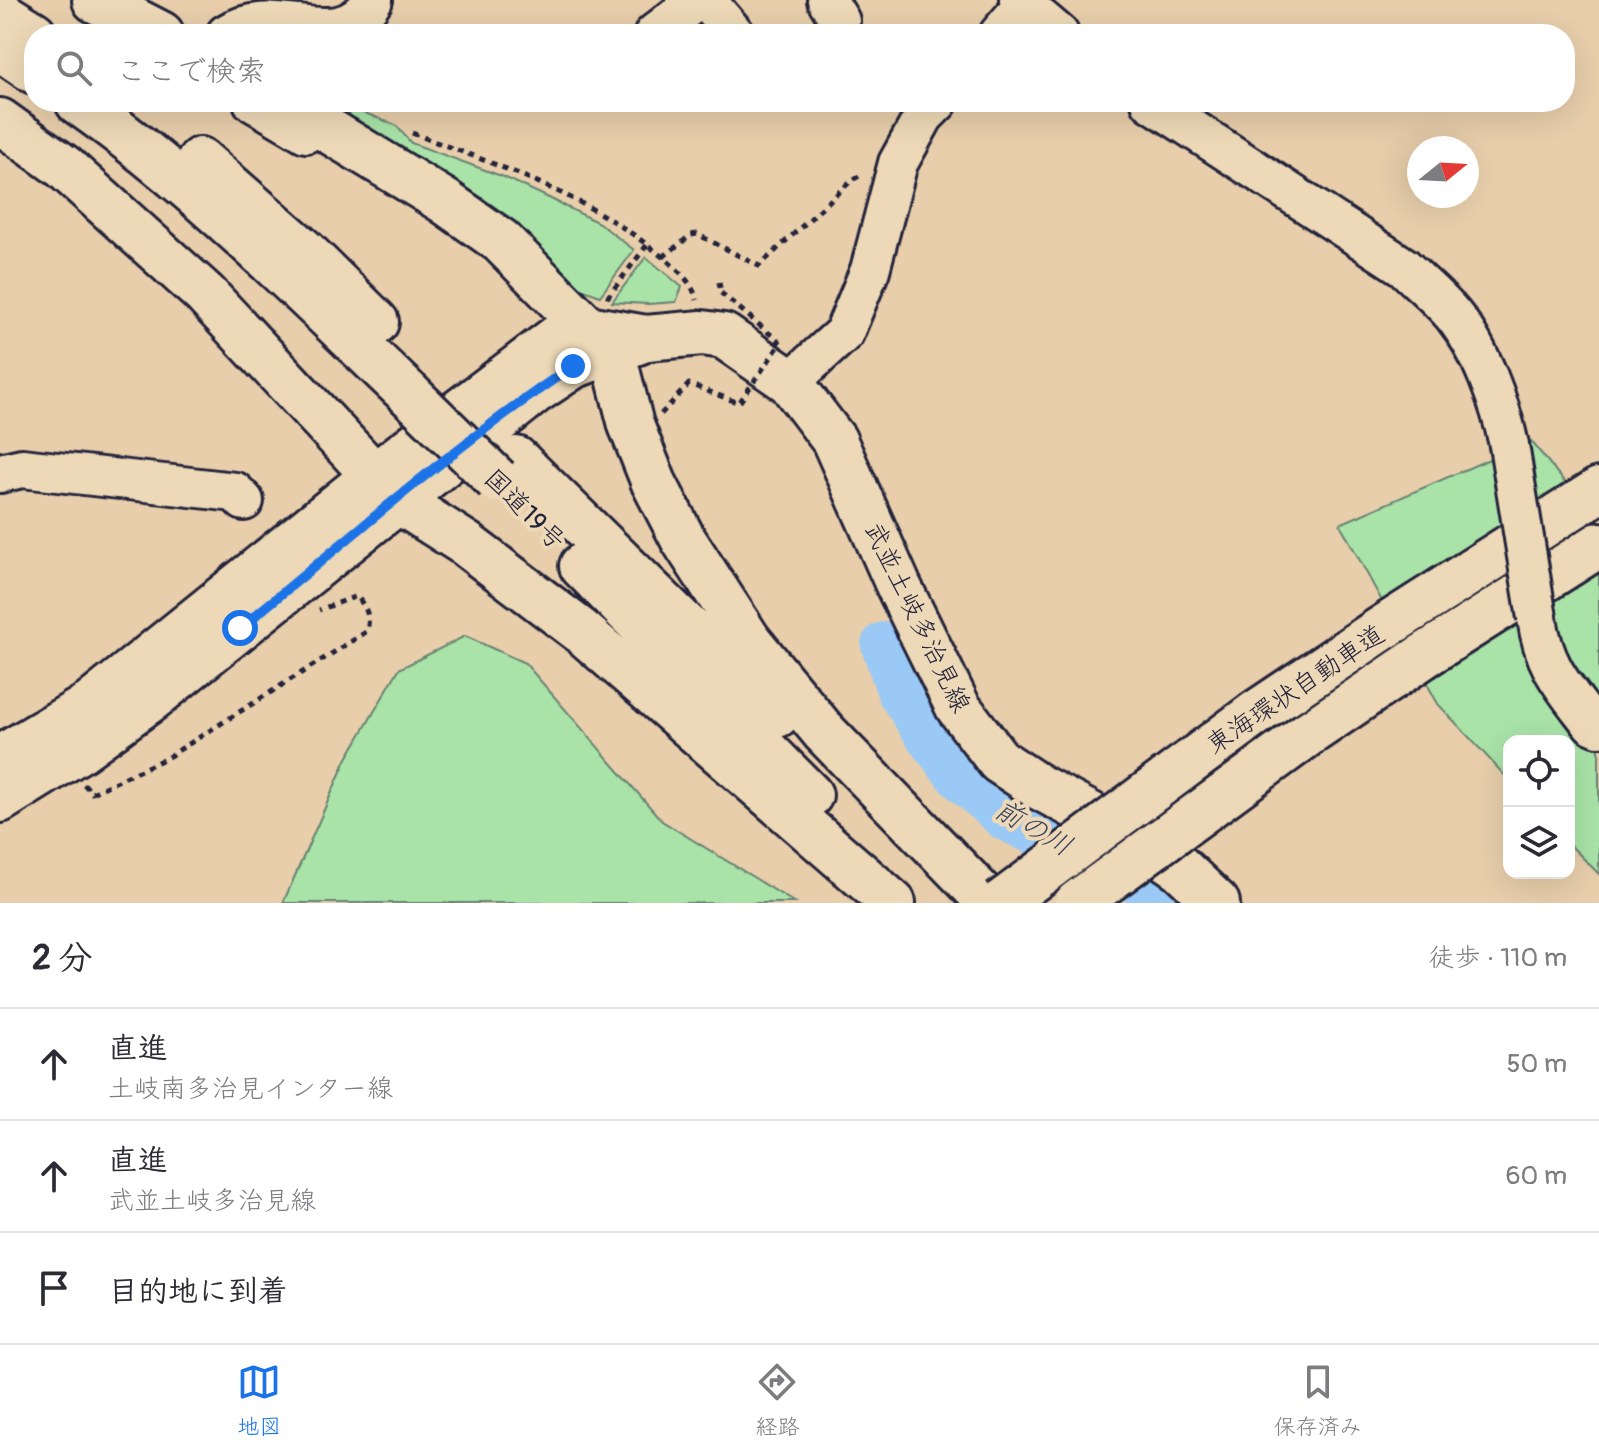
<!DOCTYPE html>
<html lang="ja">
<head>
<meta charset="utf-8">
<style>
  :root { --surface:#fff; --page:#f2f2f3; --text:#2b2b33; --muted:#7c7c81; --line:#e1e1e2; --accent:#1a73e8 }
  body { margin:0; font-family:Pangolin,"Klee One",sans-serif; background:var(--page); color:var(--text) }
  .controls { position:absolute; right:24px; bottom:24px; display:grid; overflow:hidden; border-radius:16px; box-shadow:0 8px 32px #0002 }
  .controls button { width:72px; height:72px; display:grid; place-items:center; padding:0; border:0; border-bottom:2px solid var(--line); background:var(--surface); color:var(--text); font:40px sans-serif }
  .compass { position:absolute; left:1407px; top:136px; width:72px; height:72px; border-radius:50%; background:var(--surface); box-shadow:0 8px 32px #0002; rotate:72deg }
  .stop { position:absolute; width:24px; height:24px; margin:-18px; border:6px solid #1a73e8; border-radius:50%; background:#fff }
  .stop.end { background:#1a73e8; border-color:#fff; box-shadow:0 2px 8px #0008 }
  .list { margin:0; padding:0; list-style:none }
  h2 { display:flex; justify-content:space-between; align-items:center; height:104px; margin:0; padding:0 32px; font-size:34px }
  h2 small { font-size:26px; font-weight:400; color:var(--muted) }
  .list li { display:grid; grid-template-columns:52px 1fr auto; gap:24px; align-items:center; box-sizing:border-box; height:112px; padding:0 32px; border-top:2px solid var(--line) }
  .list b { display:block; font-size:30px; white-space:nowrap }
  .list p { margin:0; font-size:26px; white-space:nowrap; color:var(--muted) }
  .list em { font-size:26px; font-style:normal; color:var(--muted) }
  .icon { flex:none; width:44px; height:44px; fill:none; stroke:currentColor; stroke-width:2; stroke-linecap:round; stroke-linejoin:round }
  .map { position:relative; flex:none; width:1599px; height:903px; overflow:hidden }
  .search { position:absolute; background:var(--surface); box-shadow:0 8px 32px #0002; left:24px; right:24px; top:24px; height:88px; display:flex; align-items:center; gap:20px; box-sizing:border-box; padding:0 28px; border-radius:32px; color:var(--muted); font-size:30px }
  .sheet { height:440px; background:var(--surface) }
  nav { display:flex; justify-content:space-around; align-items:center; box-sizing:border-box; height:112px; border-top:2px solid var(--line); background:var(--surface); font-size:22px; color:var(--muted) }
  nav a { display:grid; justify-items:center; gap:4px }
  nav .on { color:var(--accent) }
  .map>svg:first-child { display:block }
</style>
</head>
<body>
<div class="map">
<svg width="1599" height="903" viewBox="0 0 1599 903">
  <rect width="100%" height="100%" fill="#e8ceab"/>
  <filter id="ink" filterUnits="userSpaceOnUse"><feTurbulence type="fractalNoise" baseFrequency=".0125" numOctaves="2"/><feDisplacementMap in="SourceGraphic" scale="16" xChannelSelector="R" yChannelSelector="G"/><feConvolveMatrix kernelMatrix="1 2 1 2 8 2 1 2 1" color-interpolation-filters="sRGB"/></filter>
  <g filter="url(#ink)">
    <!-- green -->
    <path fill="#a9e3a8" stroke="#668272" stroke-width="2" d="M308,102h28l60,23 15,18 93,34 47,22 48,24 35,27 -34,46 -21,-8 -44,-45 -54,-46z
      M646,257l36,30 -6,15 -28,2 -36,-2z
      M1531,441l68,83v350l-30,-30v-103h-60v39l-71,-76 -98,-180z
      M465,636l60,27 137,158 133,82h-512l63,-143 53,-91z"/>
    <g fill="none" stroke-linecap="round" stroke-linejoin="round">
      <!-- river -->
      <path stroke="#9ac9f5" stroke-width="46" d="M884,645l16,47 29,45 29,38 48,43 133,64 19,21"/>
      <!-- minor casing -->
      <g stroke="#22223b" stroke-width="44">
        <path id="minor" d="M706,0l29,34
          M827,0l13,21
          M1019,0l40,34
          M226,34c53,-34 110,24 147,-34
          M654,34l43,-34
          M999,34l25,-29
          M253,102l53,31
          M1151,102l253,165c16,16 35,31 49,48 28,34 47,88 56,130
          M790,382l54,-49 26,-63 28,-107 26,-47 14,-14
          M0,473l22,-5 213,24 9,9
          M1537,618c7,49 26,68 55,106l7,3"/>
      </g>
      <!-- major casing -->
      <g stroke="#22223b" stroke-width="50">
        <path id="major" d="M0,758l91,-54 283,-228 189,-143 24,-5 59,10 56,-5 22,3 66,46 44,58 65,147 59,120 41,54 38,25 105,56 38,26 37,35
          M0,800l82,-51 68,-49 384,-308 39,-26 67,-25"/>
      </g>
      <!-- highway casing -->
      <g stroke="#22223b" stroke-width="50">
        <path id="highway" d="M95,0l66,34
          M0,13l34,21
          M0,48l34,23
          M78,102c120,84 224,190 330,291
          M282,102l162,99 57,40 86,87 30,42 14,55 23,58 29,56 66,102 75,91 166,171
          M0,121l64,46 141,127 192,206 69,44 115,87 312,272
          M200,160l104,91 72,71
          M516,459l261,256
          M582,566l228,229
          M1256,713l122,-82 221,-141
          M1308,734l114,-77 177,-112"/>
      </g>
      <!-- path -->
      <path stroke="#22223b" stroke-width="5" stroke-dasharray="6 6" stroke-linecap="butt" d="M412,133c84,32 170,60 242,117 17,14 37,28 43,50
        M663,257l28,-22 6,-1 62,32 93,-86 11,-6
        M719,282l2,11
        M607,298l40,-53
        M84,784l8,9 76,-36 198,-125c6,-14 0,-24 -9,-36l-38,14"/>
      <!-- minor -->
      <use href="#minor" stroke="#edd9b7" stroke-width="38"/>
      <!-- major -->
      <use href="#major" stroke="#edd9b7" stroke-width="44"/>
      <!-- highway -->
      <use href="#highway" stroke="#edd9b7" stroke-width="44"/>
      <!-- minor-bridge casing -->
      <g stroke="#22223b" stroke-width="44" stroke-linecap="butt">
        <path id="minor-bridge" d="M1509,445l28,173"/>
      </g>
      <!-- highway-bridge casing -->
      <g stroke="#22223b" stroke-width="50" stroke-linecap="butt">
        <path id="highway-bridge" d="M408,393l89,87
          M1001,903l255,-190
          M1077,903l231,-169"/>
      </g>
      <!-- path-bridge -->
      <path stroke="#22223b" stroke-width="5" stroke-dasharray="6 6" stroke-linecap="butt" d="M661,414l28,-30 50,19 42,-60 -60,-50"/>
      <!-- minor-bridge -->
      <use href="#minor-bridge" stroke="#edd9b7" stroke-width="38"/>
      <!-- highway-bridge -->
      <use href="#highway-bridge" stroke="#edd9b7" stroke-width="44"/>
    </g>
  </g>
  <g fill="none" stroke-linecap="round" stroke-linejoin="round" filter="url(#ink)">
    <!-- route -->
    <path stroke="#1a73e8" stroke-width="10" d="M240,628c109,-89 216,-184 333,-262"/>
  </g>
  <g text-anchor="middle" stroke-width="8" stroke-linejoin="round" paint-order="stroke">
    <!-- street labels -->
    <g font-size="26" fill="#22223b" stroke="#edd9b7">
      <text transform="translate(525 509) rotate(45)" y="9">国道19号</text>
      <text transform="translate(918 617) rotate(64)" y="9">武並土岐多治見線</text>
      <text transform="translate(1295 689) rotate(-34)" y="9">東海環状自動車道</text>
    </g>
    <!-- water labels -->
    <g font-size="28" font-style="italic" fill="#3a4360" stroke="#edd9b7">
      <text transform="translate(1034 827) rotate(30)" y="10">前の川</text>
    </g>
  </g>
</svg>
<div class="controls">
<button><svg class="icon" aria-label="locate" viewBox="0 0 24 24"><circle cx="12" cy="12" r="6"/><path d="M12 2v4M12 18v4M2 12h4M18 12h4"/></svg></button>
<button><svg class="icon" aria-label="layers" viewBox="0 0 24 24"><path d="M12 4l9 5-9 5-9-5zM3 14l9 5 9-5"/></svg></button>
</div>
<svg class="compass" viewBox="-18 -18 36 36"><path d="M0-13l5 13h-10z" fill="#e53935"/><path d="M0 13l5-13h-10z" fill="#7c7c81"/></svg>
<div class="stop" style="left:240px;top:628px"></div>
<div class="stop end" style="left:573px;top:366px"></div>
<div class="search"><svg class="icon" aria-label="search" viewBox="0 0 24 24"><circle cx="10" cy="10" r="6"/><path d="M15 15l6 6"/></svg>ここで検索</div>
</div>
<section class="sheet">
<h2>2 分<small>徒歩 · 110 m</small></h2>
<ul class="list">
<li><svg class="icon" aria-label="ahead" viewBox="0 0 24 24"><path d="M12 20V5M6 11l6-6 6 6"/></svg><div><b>直進</b><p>土岐南多治見インター線</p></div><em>50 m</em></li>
<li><svg class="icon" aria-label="ahead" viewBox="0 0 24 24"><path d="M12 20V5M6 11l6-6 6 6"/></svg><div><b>直進</b><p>武並土岐多治見線</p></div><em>60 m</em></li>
<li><svg class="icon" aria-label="arrive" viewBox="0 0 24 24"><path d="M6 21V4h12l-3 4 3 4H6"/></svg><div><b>目的地に到着</b></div></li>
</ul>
</section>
<nav>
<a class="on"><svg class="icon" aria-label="map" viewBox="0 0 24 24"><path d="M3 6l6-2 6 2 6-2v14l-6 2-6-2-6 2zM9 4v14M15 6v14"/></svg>地図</a>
<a><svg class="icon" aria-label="directions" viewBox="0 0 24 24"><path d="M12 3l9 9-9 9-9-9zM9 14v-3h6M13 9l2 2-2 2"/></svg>経路</a>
<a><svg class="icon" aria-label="saved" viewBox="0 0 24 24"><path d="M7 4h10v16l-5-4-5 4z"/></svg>保存済み</a>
</nav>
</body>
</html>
